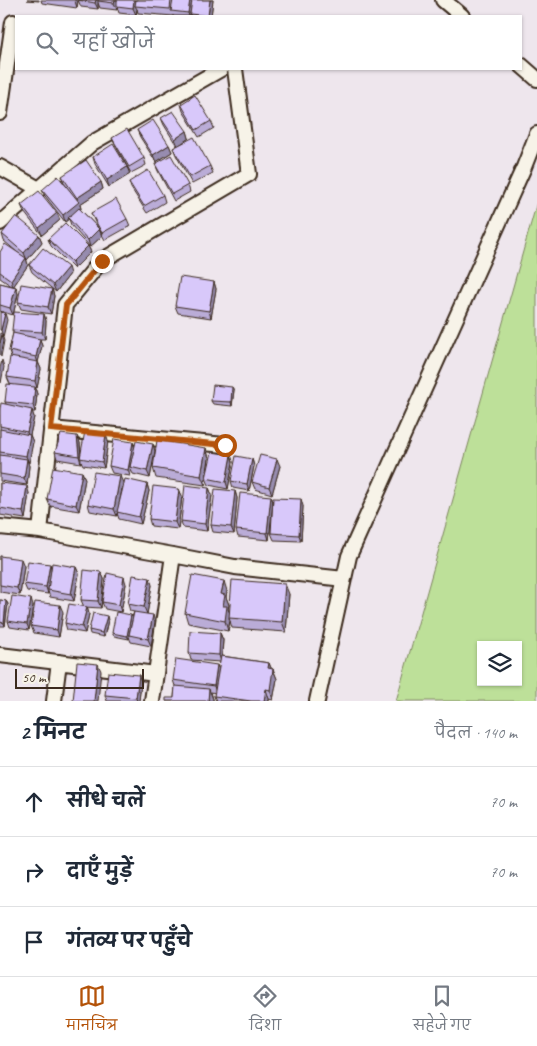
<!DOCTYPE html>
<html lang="hi">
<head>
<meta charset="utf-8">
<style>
  :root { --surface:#fff; --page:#f2f2f3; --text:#1f2937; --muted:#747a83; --line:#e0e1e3; --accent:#b45309 }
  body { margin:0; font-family:Caveat,"Playpen Sans Deva",sans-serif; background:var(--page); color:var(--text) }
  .controls { position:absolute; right:15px; bottom:15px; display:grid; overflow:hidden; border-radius:0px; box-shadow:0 1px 4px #0004 }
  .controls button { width:45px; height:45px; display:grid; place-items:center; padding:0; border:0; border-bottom:1px solid var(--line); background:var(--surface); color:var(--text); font:25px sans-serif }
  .scale { position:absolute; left:15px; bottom:12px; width:129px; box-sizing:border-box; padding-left:5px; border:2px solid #3b2a1e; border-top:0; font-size:14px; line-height:18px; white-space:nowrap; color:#3b2a1e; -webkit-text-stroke:4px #f7f3e8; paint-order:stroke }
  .stop { position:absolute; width:15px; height:15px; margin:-11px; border:4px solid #b45309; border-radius:50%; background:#fff }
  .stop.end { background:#b45309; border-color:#fff; box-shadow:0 1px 5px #0008 }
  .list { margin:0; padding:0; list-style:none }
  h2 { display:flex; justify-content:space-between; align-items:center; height:65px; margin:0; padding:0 20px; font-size:21px }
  h2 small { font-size:16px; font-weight:400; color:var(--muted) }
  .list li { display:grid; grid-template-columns:32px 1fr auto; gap:15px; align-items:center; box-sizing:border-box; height:70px; padding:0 20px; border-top:1px solid var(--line) }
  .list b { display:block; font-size:19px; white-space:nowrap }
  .list em { font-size:16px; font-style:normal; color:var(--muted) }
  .icon { flex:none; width:28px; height:28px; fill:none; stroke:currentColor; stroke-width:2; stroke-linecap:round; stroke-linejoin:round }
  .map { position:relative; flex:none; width:537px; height:701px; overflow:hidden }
  .search { position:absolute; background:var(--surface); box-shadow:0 1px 4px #0004; left:15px; right:15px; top:15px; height:55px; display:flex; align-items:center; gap:12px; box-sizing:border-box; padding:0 18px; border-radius:0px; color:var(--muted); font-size:19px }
  .sheet { height:275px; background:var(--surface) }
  nav { display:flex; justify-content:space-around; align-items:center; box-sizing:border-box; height:70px; border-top:1px solid var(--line); background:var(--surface); font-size:14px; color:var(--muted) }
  nav a { display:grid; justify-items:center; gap:2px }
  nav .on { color:var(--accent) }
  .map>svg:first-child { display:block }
</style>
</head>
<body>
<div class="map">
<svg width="537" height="701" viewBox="0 0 537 701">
  <rect width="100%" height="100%" fill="#eee6ed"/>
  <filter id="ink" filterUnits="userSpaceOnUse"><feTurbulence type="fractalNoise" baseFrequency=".02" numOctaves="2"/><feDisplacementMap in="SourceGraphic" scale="10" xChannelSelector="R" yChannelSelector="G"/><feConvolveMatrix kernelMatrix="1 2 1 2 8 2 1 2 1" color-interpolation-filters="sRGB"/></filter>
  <g filter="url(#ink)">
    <!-- green -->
    <path fill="#bde099" stroke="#7c855c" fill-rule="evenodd" d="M537,202v499h-141zM481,645h37v37h-37z"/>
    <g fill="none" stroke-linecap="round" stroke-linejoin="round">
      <!-- minor casing -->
      <g stroke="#3b2a1e" stroke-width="18">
        <path id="minor" d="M443,0l19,16
          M521,65l16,14
          M0,113l13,-91
          M0,167l39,22
          M0,223l92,-80 129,-74
          M51,429l174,16
          M0,527l40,4 133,24 62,12 109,12
          M40,531l25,-226 36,-44 148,-87 -14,-105
          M0,655l156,19
          M54,701l5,-39
          M152,701l21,-146
          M317,701l32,-145 175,-389 13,-33"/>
      </g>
      <!-- minor -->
      <use href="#minor" stroke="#f7f3e8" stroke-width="14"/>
    </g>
    <!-- wall -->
    <path fill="#baacd7" stroke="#3b2a1e" d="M27,0h12v1z
      M41,0h37l-1,8 -35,-5z
      M78,0h135l-2,16h-38v-1v1l-35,-3 -1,-4 -1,6 -17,-2 -2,-6v3l-17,-2 -2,-5v6l-17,-2z
      M181,104l30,17 3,7 -15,9 -16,-26z
      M161,118l26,13 2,7 -6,4 27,24 3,7 -21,11 -16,-29 -3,-7 4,-2 -13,-21z
      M137,130l32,15 3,7 -16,10 -16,-25z
      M112,138l32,20 2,7 -15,8 -16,-28z
      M93,157l34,10 3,7 -21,13 -14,-23z
      M155,164l33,21 2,7 -16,9 -16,-30z
      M62,176l39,6 2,7 -23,15 1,5h-1l18,19 -4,-8 -3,-7 36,6 3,7 -25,14 -5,-9 2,5 -12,11 -19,-22 -2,-6 -4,3 -20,-26 -3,-6 28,2 -6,-9z
      M129,182l34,13 2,7 -18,11 -16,-25z
      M21,205l39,15 -18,15 -18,-23z
      M2,234l37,1 3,7 -15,18 -1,-2 2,7 -15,22 -13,-9v-26l24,6 -20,-17z
      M48,239l40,7 3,6 -17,17 -23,-23z
      M29,265l41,9 -14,18 -24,-20z
      M214,282l2,7 -5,29 -33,-5 -3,-7z
      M0,283l16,4 2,7 -5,21 -13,-4z
      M52,289l2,7 -3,18 -30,-5 -3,-7z
      M44,314l2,7 -1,18h-5l2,7 -4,16 3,7 -4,19h-2l2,6 -2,18h-3l2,5 -4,18 3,7 -5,21 1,3 -2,19 -27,-4v-72l6,-5 -1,-2 5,-18 -3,-7 4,-20 -2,-6 4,-18 -1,-3z
      M234,390l-2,16 -19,-2 -2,-3z
      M77,436l3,7 1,13 27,-15 -4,27 -21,-3 -2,-4v2l-24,-4 -2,-7z
      M133,442l1,5 21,4 -5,27 -17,-4 -2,-4 -1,6 -18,-3 -3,-7z
      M206,448l3,10 -4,27 -49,-7 -3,-10z
      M231,455l2,7 -5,27 -19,-4 -3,-7z
      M252,459l2,7 -5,25 -16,-3 -2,-7z
      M280,466l-8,28 -17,-5 -3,-7z
      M82,472l3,7 -6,32 -29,-5 -3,-7z
      M0,483l29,10 -4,26 -25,-4z
      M123,483l-4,19 28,-18 2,7 -8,33 -22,-5 -2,-6v3l-27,-5 -2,-7z
      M209,488l3,7 -5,36 -24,-3 -2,-7z
      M179,489l3,7 -4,33 -27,-3 -2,-7z
      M235,491l2,7 -3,36 -21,-2 -2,-7z
      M273,502l30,4 -2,35 -27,-1 -3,-7 1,-24 -3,31 -31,-3 -2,-7z
      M0,556l24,10 -4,29 -20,-3z
      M76,567l3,7 -5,27 -24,-4 -2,-5v2l-21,-3 -3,-7 27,-15z
      M101,572l3,7 -3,29 -17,-1 -3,-7z
      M126,584l-5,28 -16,-3 -3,-7z
      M152,585l-5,29 8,8 -4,24 -20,-4 -2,-5v2l-15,-3 -2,-3 20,-16 2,-5 -4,-1 -2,-7z
      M227,591l-1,6 3,8 -1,4 1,3 60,-18 -3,38 -54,-4 -2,-7 -2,10 -40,-8 -3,-10z
      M0,600l6,1 2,3 -3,22h-5z
      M33,606l-4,24 -19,-3 -2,-6z
      M87,607l2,7 -4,19 -18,-3 -2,-7z
      M63,612l-4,25 -25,-4 -3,-7z
      M108,620l-4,17 -14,-3 -1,-4z
      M220,633l3,7 -1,16 47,7 2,5 2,1 4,10 -4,21 -4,-1v2h-53l-2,-5 1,-3 -4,-1 2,7v2h-47l8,-3 1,-12 -2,-6 46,-11 1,-7 -29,-2 -2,-7z
      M139,675l2,7 -2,19h-32l-2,-6z"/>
    <!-- shaded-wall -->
    <path fill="#978caf" stroke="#3b2a1e" d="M75,0h3l-1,8 -2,-7z
      M96,0h3l-1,1v8l-3,-6z
      M115,0h3l-1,10 -3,-7z
      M134,0h4l-3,6 2,3 -1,6 -3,-7z
      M190,0h3l-3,14 1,2h-2l-1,-3z
      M210,0h3l-2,16h-3z
      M187,131l2,7 -11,8 -3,-7z
      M169,145l3,7 -16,10 -3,-7z
      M127,167l3,7 -21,13 -2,-7z
      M101,182l2,7 -23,15 1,5 -16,13 -2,-7 15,-13 -1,-4z
      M57,213l3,7 -18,15 -3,-7z
      M99,229l3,7 -12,11 -2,-7z
      M39,235l3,7 -15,18 -3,-7z
      M88,246l3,6 -17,17 -2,-7z
      M26,258l2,7 -15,22 -2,-7z
      M68,267l2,7 -14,18 -3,-7z
      M214,282l2,7 -5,29 -2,-7z
      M16,287l2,7 -5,21 -3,-7z
      M52,289l2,7 -3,18 -3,-7z
      M5,313l2,7 -4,17 -2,-7z
      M44,314l2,7 -1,18 -3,-7z
      M2,334l2,7 -3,16 -1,-3v-11z
      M40,339l2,7 -4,16 3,7 -4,19 -2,-7 3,-18 -2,-6z
      M2,360l2,7 -3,16 -1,-3v-12z
      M35,387l2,7 -2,18 -2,-7z
      M232,387l2,3 -2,16 -1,-4z
      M32,410l2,7 -5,22 -2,-7z
      M106,434l2,7 -4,27 -2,-6z
      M30,435l3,7 -4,21 -3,-7z
      M77,436l3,7 1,20 -2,-7z
      M133,442l2,7 -5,18 1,3 -1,6 -2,-6z
      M153,444l2,7 -5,27 -3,-7z
      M206,448l3,10 -4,27 -4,-9z
      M231,455l2,7 -5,27 -2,-7z
      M27,459l2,7 -2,19 -3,-7z
      M252,459l2,7 -5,25 -2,-7z
      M277,459l3,7 -8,28 -3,-7z
      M82,472l3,7 -6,32 -3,-6z
      M120,476l3,7 -6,33 -3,-7z
      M147,484l2,7 -8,33 -2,-7z
      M27,486l2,7 -4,26 -2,-7z
      M209,488l3,7 -5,36 -2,-7z
      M179,489l3,7 -4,33 -3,-7z
      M235,491l2,7 -3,36 -3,-7z
      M271,496l2,6 -4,38 -2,-7z
      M301,499l2,7 -2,35 -2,-6z
      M21,559l3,7 -4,29 -3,-7z
      M50,564l2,7 -4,19v4l-2,-7z
      M76,567l3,7 -5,27 -3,-7z
      M101,572l3,7 -3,29 -3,-7z
      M124,577l2,7 -5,28 -2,-7z
      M150,578l2,7 -5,29 -3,-7z
      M224,581l3,10 -1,6 3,8 -1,4 3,7 -2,2 1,3 -2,10 -3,-10 -4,-27z
      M285,584l4,10 -3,38 -4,-10z
      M31,599l2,7 -4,24 -2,-6z
      M6,601l2,3 -3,22 -1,-3z
      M60,605l3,7 -4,25 -2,-7z
      M87,607l2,7 -4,19 -3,-6z
      M131,615l2,3 -4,17v4l-2,-3z
      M153,615l2,7 -4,24 -3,-7z
      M107,616l1,4 -4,17 -2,-4z
      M220,633l3,7 -2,22 -2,-7z
      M269,663l4,10v-4l4,10 -4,21 -3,-10 -2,-22z
      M98,664l3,7 -3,30h-4z
      M217,665l3,7 -4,21 -2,-7z
      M139,675l2,7 -2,19h-2l-1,-3z
      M209,689l4,10v2h-5z
      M266,689l3,10v2h-5z"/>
    <!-- building -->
    <path fill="#d8c8fa" stroke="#3b2a1e" d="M78,0h18l-1,3z
      M98,0h17l-1,3 -16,-2z
      M117,0h17l-1,8 -16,-2z
      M136,0h35l-1,9 -35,-3z
      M173,0h17l-2,13 -17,-2z
      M192,0h18l-2,16 -18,-2z
      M195,95l16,26 -15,9 -15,-26z
      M173,111l14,20 -12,8 -14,-21z
      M153,120l16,25 -16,10 -16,-25z
      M127,129l17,29 -15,9 -17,-29z
      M194,137l16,29 -20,11 -17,-29z
      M113,144l14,23 -20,13 -14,-23z
      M171,155l17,30 -16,9 -17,-30z
      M86,160l15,22 -24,16 -15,-22z
      M148,170l15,25 -19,11 -15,-24z
      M58,176l21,26 -16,13 -21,-25z
      M39,191l18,22 -18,15 -18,-23z
      M116,199l11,20 -25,14 -11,-20z
      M79,208l20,21 -11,11 -20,-22z
      M16,216l23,19 -15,18 -22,-19z
      M65,223l23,23 -16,16 -24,-23z
      M5,244l21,14 -15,22 -11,-8v-20z
      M43,248l25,19 -15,18 -24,-20z
      M180,277l34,5 -5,29 -34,-5z
      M0,283l16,4 -6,21 -10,-3z
      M21,284l31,5 -4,18 -30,-5z
      M0,312l5,1 -4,17h-1z
      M14,312l30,2 -2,18 -30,-2z
      M0,333l2,1 -2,9z
      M13,333l27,6 -4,18 -27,-6z
      M10,357l28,5 -3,19 -28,-4z
      M7,384l28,3 -2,18 -28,-3z
      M213,385l19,2 -1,15 -20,-1z
      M1,403l31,7 -5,22 -27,-6v-17z
      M0,429l30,6 -4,21 -26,-4z
      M85,431l21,3 -4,28 -22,-4z
      M61,434l16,2 2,20 -24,-4z
      M114,439l19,3 -5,28 -19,-4z
      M157,440l49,8 -5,28 -48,-8z
      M136,441l17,3 -6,27 -17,-4z
      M212,452l19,3 -5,27 -20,-4z
      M0,455l27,4 -3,19 -24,-4z
      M260,455l17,4 -8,28 -17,-5z
      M236,456l16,3 -5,25 -16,-3z
      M53,467l29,5 -6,33 -29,-6z
      M94,472l26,4 -6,33 -26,-5z
      M125,479l22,5 -8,33 -22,-5z
      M0,483l27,3 -4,26 -23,-4z
      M185,485l24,3 -4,36 -24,-3z
      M153,486l26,3 -4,33 -26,-3z
      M215,489l20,2 -4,36 -20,-2z
      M240,493l31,3 -4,37 -31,-3z
      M273,498l28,1 -2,36 -28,-2z
      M0,556l21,3 -4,29 -17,-3z
      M28,561l22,3 -4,23 -22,-3z
      M52,563l24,4 -5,27 -23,-4z
      M84,570l17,2 -3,29 -17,-1z
      M107,573l17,4 -5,28 -17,-3z
      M133,575l17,3 -6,29 -16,-3z
      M192,575l32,6 -3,13 4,1 -2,11h4l-2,15 -40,-8z
      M232,580l53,4 -3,38 -53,-4z
      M12,596l19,3 -4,25 -19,-3z
      M0,600l6,1 -2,22 -4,-1z
      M35,602l25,3 -3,25 -26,-4z
      M69,604l18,3 -5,20 -17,-4z
      M116,612l15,3 -4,21 -15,-3z
      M134,612l19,3 -5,24 -19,-4z
      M93,613l14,3 -5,17 -13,-3z
      M190,631l30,2 -1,22 -30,-2z
      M221,656l48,7 -1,5 5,1 -3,21 -4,-1 -2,12h-13l-37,-5z
      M176,659l41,6 -3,21 -41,-6z
      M77,662l21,2 -4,37h-21z
      M108,672l31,3 -3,23 -31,-3z
      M175,686l34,3 -1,12h-42v-3h8z"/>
  </g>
  <g fill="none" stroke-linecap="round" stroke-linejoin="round" filter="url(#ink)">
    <!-- route -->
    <path stroke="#b45309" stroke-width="6" d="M102,261l-36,44 -15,124 174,16"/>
  </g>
</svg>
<div class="controls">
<button><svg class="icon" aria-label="layers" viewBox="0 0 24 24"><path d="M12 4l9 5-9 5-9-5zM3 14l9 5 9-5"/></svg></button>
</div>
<div class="scale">50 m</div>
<div class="stop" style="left:225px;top:445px"></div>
<div class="stop end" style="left:102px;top:261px"></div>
<div class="search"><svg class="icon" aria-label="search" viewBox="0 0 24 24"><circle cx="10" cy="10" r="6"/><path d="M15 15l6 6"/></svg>यहाँ खोजें</div>
</div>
<section class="sheet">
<h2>2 मिनट<small>पैदल · 140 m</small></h2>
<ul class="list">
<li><svg class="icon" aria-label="ahead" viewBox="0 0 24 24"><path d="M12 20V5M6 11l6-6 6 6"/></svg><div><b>सीधे चलें</b></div><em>70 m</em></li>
<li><svg class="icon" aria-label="right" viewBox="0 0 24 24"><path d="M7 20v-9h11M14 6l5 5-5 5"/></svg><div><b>दाएँ मुड़ें</b></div><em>70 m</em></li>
<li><svg class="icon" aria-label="arrive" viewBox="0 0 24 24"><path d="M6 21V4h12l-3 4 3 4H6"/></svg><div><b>गंतव्य पर पहुँचे</b></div></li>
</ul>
</section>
<nav>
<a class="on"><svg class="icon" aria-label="map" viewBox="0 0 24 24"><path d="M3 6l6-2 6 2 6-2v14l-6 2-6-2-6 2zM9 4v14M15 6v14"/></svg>मानचित्र</a>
<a><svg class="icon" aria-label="directions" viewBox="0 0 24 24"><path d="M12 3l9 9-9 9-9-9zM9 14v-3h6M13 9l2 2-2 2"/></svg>दिशा</a>
<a><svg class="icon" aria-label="saved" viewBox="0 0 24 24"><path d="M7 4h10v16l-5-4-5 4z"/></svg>सहेजे गए</a>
</nav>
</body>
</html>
